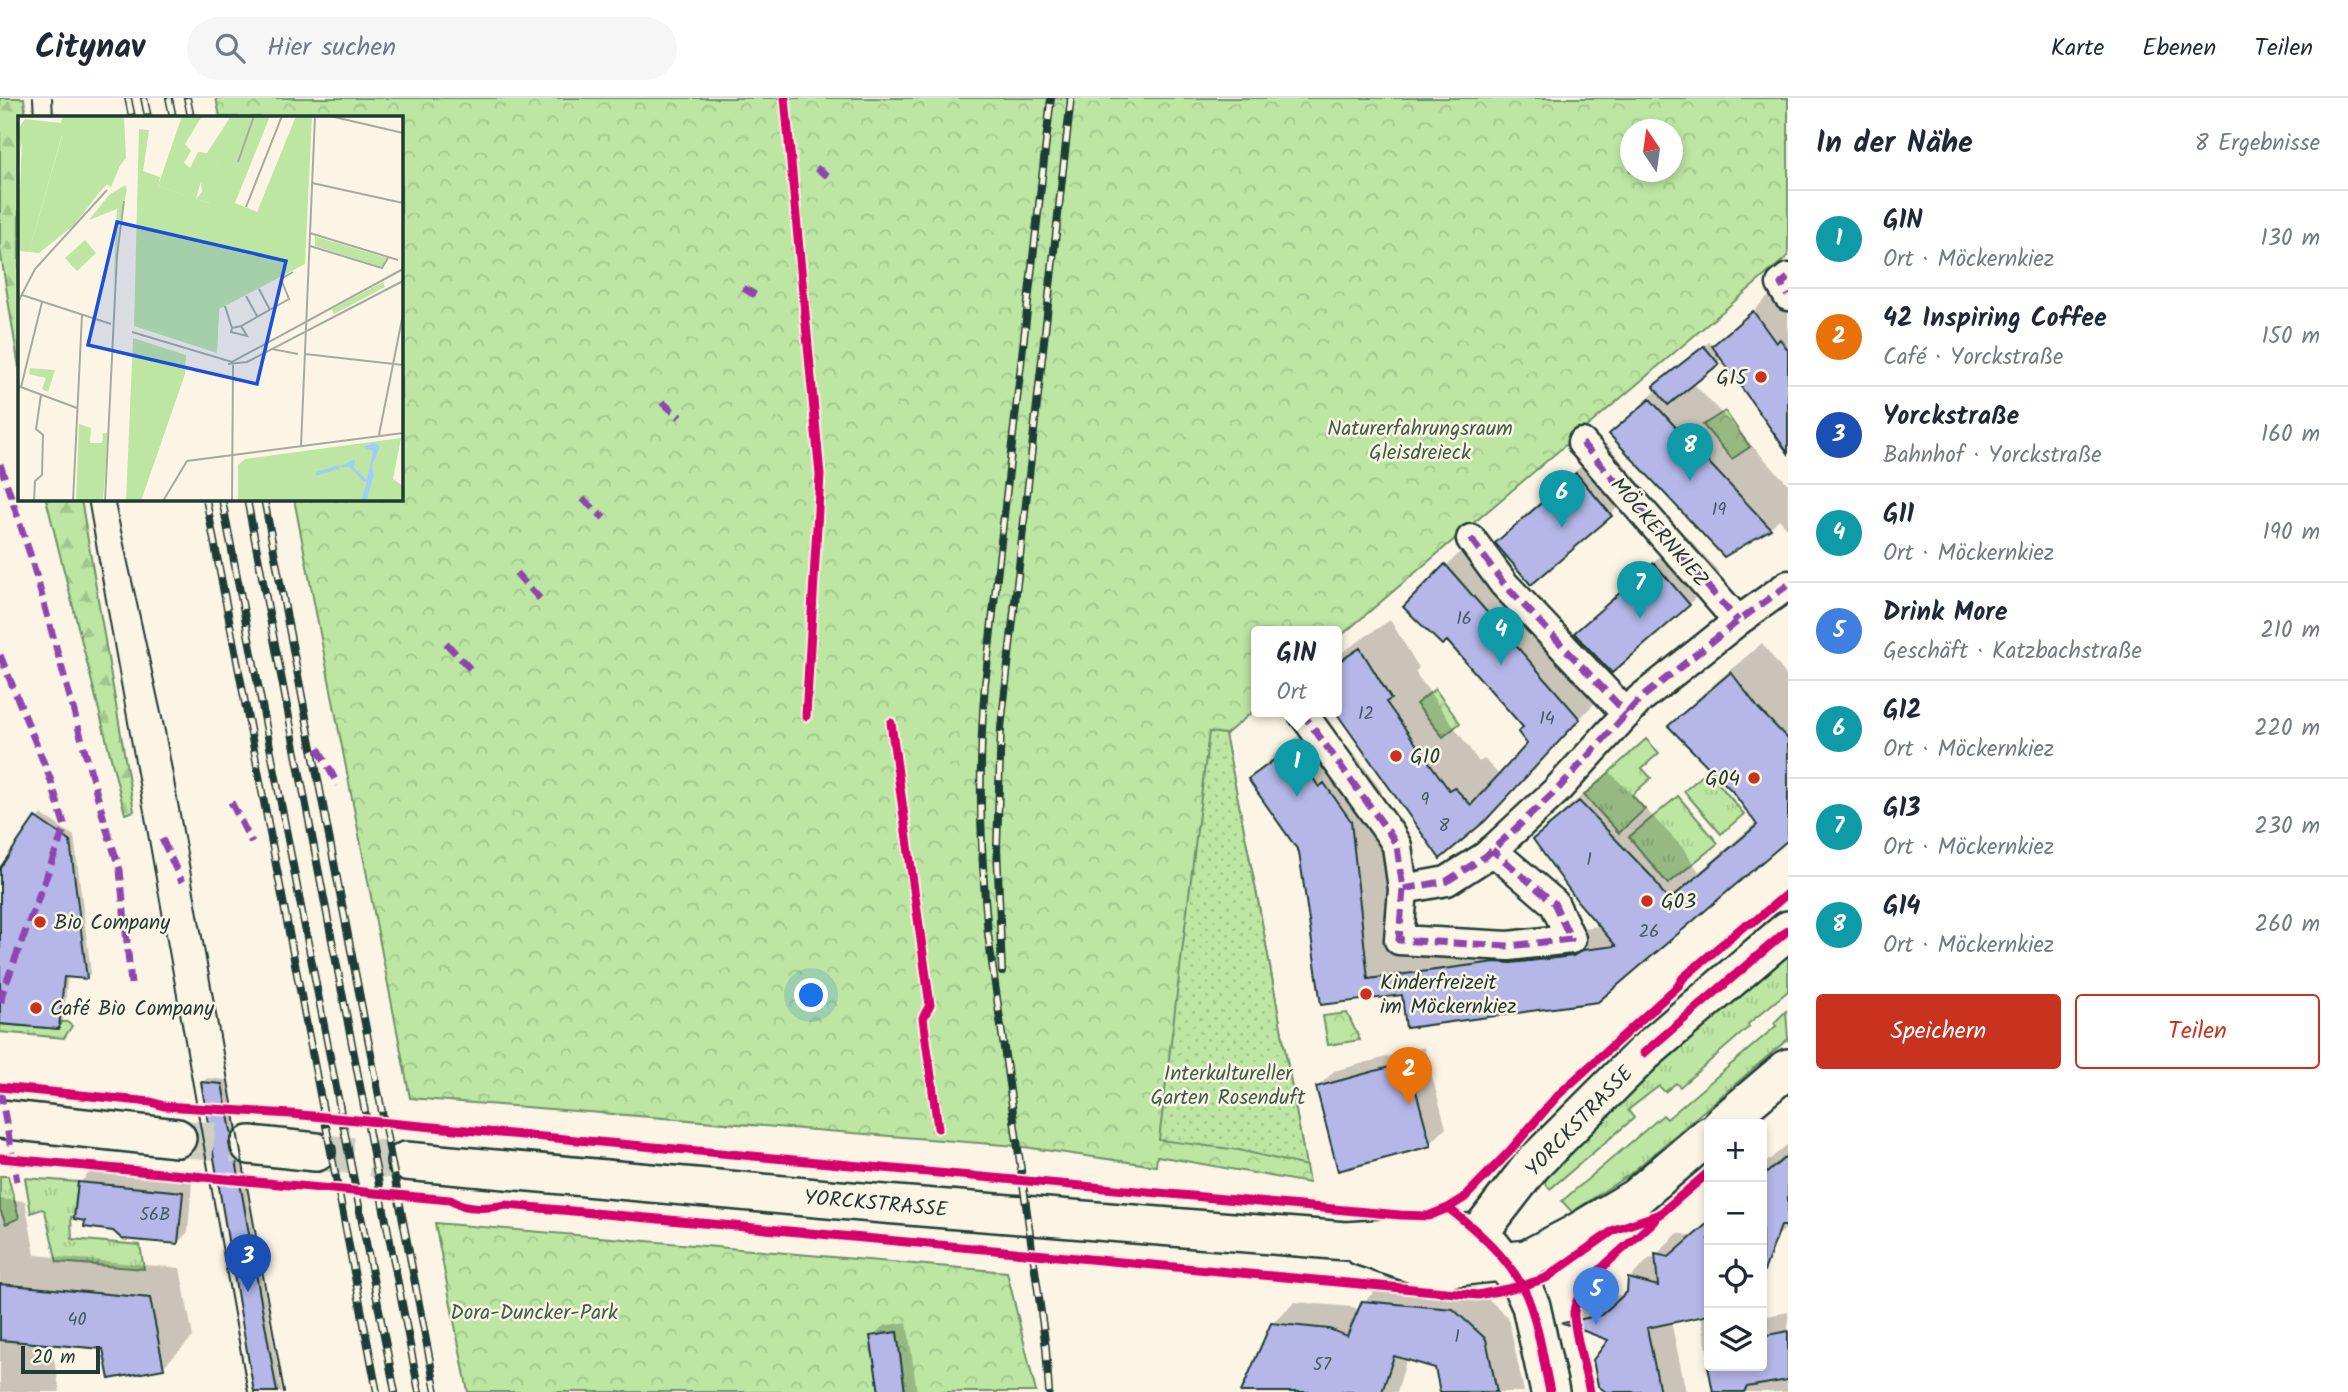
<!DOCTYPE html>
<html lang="de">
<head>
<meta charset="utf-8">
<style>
  :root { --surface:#fff; --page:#f6f6f7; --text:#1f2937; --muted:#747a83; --line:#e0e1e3; --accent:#c8321e }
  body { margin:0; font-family:Kalam,sans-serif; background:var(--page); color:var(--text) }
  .controls { position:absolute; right:21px; bottom:21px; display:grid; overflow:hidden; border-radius:7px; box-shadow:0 4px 10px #0003 }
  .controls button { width:63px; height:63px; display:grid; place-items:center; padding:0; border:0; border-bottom:2px solid var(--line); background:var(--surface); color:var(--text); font:35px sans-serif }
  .compass { position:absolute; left:1620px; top:21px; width:63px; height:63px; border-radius:50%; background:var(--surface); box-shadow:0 4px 10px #0003; rotate:347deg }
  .scale { position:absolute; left:21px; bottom:18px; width:79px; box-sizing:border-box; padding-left:7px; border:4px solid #1f3d34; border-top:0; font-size:19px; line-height:24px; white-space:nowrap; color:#1f3d34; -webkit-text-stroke:5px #fcf5e5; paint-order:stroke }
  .you { position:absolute; left:812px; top:898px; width:24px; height:24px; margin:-18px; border:5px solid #fff; border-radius:50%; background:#1a73e8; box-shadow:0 0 0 10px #1a73e833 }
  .badge { display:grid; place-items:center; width:46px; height:46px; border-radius:50%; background:var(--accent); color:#fff; font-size:23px; font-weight:700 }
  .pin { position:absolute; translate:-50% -58px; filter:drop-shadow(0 2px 4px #0008) }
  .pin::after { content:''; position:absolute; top:37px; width:24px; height:21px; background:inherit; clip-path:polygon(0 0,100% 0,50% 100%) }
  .popup { position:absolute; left:1251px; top:528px; width:91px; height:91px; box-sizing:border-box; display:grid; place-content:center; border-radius:7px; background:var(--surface); filter:drop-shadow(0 2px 5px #0005); font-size:23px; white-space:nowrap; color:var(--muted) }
  .popup b { font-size:26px; color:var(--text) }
  .popup::after { content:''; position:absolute; left:50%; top:100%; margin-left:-14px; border:14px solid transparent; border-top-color:var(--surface) }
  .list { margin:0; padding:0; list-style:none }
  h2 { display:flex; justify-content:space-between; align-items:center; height:91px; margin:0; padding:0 28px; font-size:30px }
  h2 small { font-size:23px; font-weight:400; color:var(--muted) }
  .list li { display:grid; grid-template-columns:46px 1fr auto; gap:21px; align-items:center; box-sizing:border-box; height:98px; padding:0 28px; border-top:2px solid var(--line) }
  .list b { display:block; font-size:26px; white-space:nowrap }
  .list p { margin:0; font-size:23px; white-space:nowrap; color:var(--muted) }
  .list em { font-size:23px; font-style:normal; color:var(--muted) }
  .actions { display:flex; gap:14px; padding:21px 28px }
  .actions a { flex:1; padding:16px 0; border:2px solid var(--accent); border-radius:7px; text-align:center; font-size:24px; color:var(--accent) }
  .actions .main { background:var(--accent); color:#fff }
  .icon { flex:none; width:38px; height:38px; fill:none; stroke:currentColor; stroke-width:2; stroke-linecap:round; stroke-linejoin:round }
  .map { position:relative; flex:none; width:1788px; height:1294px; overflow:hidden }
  header { display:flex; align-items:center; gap:42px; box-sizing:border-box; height:98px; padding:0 35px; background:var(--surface); border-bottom:2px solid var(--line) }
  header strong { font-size:33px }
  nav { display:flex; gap:38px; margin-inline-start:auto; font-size:24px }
  .search { width:490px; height:63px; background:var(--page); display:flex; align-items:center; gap:18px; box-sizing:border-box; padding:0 24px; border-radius:38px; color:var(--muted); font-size:26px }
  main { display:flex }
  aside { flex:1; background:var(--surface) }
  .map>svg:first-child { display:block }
</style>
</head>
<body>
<header>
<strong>Citynav</strong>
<div class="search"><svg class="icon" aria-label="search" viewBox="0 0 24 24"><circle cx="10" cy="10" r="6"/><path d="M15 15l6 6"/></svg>Hier suchen</div>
<nav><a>Karte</a><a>Ebenen</a><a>Teilen</a></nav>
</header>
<main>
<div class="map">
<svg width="1788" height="1294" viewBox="0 0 1788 1294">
  <defs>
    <pattern id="grass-tufts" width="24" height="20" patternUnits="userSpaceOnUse" patternTransform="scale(1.75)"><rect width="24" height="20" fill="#bce6a2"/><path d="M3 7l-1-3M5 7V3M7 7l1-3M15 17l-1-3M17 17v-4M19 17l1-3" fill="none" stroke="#a1c68c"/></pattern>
    <pattern id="forest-firs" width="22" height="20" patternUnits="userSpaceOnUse" patternTransform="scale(1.75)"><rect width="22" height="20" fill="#bce6a2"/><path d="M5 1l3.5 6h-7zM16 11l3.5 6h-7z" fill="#a1c68c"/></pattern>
    <pattern id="park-crowns" width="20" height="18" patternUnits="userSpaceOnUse" patternTransform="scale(1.75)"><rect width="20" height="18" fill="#bce6a2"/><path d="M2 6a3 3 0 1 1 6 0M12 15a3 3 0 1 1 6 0" fill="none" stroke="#a1c68c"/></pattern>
    <pattern id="garden-dots" width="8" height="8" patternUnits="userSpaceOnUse" patternTransform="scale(1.75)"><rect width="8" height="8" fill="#bce6a2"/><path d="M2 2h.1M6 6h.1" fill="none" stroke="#a1c68c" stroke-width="1.8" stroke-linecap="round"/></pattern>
  </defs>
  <rect width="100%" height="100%" fill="#fcf5e5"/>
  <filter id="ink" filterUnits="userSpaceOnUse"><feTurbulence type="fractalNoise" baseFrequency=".0143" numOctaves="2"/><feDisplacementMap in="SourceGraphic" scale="14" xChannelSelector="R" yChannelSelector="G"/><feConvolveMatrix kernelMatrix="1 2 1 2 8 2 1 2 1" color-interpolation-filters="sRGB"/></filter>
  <g filter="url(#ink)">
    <!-- grass -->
    <path fill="url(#grass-tufts)" stroke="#6e926b" stroke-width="2" d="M1646,641l13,14 -17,15 9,10 -19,17 13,14 -26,24 -35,-38z
      M1708,673l36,43 -23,20 -37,-43z
      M1678,698l40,47 -50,41 -39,-47z
      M1788,858v35l-40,33 1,3 -69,60 -4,-4 -11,9 -6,-6 -31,24 6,8 -84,71 -7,-8 74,-76 51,-47z
      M1786,913l2,28 -158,135 -58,38 -10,-11 101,-86 4,4 109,-93 -2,-3z
      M60,924h7l5,4 -8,12 -64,-6v-8l59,5z
      M0,1078h8l11,42 -13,6 -6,-14z
      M25,1080l53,4 -4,35h-3l1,22 68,6 4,24 -87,-7 -12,-51 -3,-2 -11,4z"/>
    <!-- forest -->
    <path fill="url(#forest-firs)" stroke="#6e926b" stroke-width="2" d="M0,0h24l2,19h-7v251l-19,-119z
      M46,401h35l53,312 -9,3z"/>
    <!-- park -->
    <path fill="url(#park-crowns)" stroke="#6e926b" stroke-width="2" fill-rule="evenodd" d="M216,0h1572v158l-451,383v-8h-80v77l-32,27 34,171 50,277 -152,-27 -1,10 -139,-20 -607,-48 -116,-599h107v-382h-181zM1630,32h42v42h-42z
      M1725,313l25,36 -18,12 -29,-34z
      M1435,591l25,34 -17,14 -27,-33z
      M1347,915l13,27 -32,5 -5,-29z
      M435,1125l572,49 29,120h-568z"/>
    <!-- garden -->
    <path fill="url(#garden-dots)" stroke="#6e926b" stroke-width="2" d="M1209,634l16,2 34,172 47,260 -67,-16 -80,-10z"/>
    <!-- shadow -->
    <path fill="#0003" d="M1784,184l4,6v162l-65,-92 -30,25 95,101v45l-9,-10 -9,9 -45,27 -114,-121 47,-45 2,-8 49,-39 5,6z
      M1607,346l34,40 -30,30 -80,68 -34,-39 31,-31z
      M1685,436l35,39 -31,31 -77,67 -36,-38 31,-30z
      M1475,439l133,152 -124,130 -147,-108v-55l53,-36 29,48 -4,4 64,90 5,-3 16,17 29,-32 -4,-17 -78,-89 -41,-31z
      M1762,545l26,35v160l-191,162 -194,-7 -81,10 -21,-151 -51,-73 30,-30 43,-31 27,39 5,-3 26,36 17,159 203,-23 -65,-86 30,-31 44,-37 73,76 16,24 58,-50 -24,-32 -63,-64 30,-30z
      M41,716l33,22 17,137 -5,4 -18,-2 -5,47 -4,5 -59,-5v-151z
      M1424,949l22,81 -16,16 -112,-57 16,-16z
      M207,980l20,2 9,50 -3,7 2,11 5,7 42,237h-27l-52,-309z
      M1788,1046v83l-26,22v-83z
      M90,1074l102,10 -4,50 -11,11 -97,-60z
      M0,1101l25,2 10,54 145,13 13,69 -30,30 -58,-19 -64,-6 2,11 10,1 7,38h-60z
      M1709,1123v140l-8,-46 -30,6 15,71h-71l-4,-53 -44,-17 20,-20 37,-8 5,-4v-11l21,-21 7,1v-5l21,-21 13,3z
      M1386,1181l89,8 33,30 16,75h-83l-5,-25 -29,-9 -10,34h-154l29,-68 23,-22 57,5 8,3 4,-8z
      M1788,1214v80h-73l-5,-26h52v-49z
      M907,1224l10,70h-37l-8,-55 11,-11z"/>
    <!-- building -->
    <path fill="#b4b7e8" stroke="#1f3d34" stroke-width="2" d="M1753,213l23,32 4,-4 8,11v103l-76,-107z
      M1704,248l15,18 -51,41 -15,-19z
      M1650,301l32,35 89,95 -47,28 -115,-123z
      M1576,375l36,43 -81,69 -36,-42z
      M1654,465l36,42 -78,68 -38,-40z
      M1445,466l135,155 -95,102 -45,38 -103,-145v-51l23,-15 31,51 -5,3 63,88 5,-3 17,18 56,-61 -9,-12 5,-5 -76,-86 -5,4 -39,-38z
      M1731,574l27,36 30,31v101l-190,162 -192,26 -4,-33 -81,10 -22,-153 -51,-73 44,-32 27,40 5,-4 27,38 17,158 127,-17 16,1 62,-7 10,-6 33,-4 -38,-44 -45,-63 46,-38 74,77 15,23 89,-76 -25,-34 -64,-65z
      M35,719l35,24 17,138 -23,-2 -5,52 -59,-5v-156z
      M1408,964l23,84 -93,25 -22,-84z
      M201,984l21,2 10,52 -3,7 2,10 5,7 41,232h-23z
      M1788,1057v71h-7l-17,45h-2v-94z
      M78,1084l105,10 -5,52 -56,-5 -9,-8 -29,-4 1,-6 -11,-2z
      M1709,1124v93l-62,13 13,64h-54l-8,-6 -5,-26 15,-20 -45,-17 38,-8 26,-23 1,-14 30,8 -3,-32 14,3z
      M0,1186l150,14 14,71 -55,10 -6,-30 -103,-9z
      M1362,1203l91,8 33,30 11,53h-57l-5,-24 -41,-12 -12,36h-141l30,-69 58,6 18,7z
      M1788,1233v49l-41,7 -3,5h-31l-5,-26h54v-30z
      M897,1234l8,60h-26l-9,-56z"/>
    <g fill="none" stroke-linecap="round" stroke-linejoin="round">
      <!-- major-tunnel -->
      <path stroke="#d0d0c2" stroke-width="37" stroke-dasharray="37 18" stroke-linecap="butt" d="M177,1040l73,7
        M316,1054l90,9"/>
      <!-- minor casing -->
      <g stroke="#1f3d34" stroke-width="33">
        <path id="minor" d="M1788,180l-7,6 7,12
          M1582,345l156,178
          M1471,441l33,45 123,130
          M1301,613l89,123 7,12 6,43 44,-8 39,-25 70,-65 84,-92 98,-78 50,-36
          M1403,791l-4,51 110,6 62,-7 -17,-36 -62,-53"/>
      </g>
      <!-- major casing -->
      <g stroke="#1f3d34" stroke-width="42">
        <path id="major" d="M0,1021l177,19
          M1722,1026l66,-56
          M250,1047l66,7
          M406,1063l478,43 462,37 134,-9 52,-67 112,-112 144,-123
          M1360,1148l62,21 25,1 80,-9 46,-24 62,-37 74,-63
          M1492,1149l30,39 9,20 19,86"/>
      </g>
      <!-- minor -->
      <use href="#minor" stroke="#fcf5e5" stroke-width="28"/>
      <!-- major -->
      <use href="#major" stroke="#fcf5e5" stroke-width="37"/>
      <!-- tram -->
      <path stroke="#1f3d34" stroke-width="2" d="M33,0l1,19
        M52,0l1,19
        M88,401l160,893
        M114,401l51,232 119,661"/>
      <!-- rail casing -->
      <g stroke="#1f3d34" stroke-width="8">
        <path id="rail" d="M128,0l4,19
          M144,0l4,19
          M169,0l4,19
          M187,0l4,19
          M206,401l171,893
          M222,401l173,893
          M247,401l172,893
          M264,401l172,893
          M1002,874l-5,-126 4,-118 70,-630
          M1049,1294l-3,-44 -58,-414c-8,-84 -10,-166 -3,-250l66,-586"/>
      </g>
      <!-- rail -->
      <use href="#rail" stroke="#fcf5e5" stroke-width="5" stroke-dasharray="16" stroke-linecap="butt"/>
      <!-- quiet -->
      <path stroke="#8e44ad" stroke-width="7" stroke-dasharray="14 7" stroke-linecap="butt" d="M816,70l12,8
        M1788,180l-7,6 7,12
        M743,190l16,9
        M662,304l18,15
        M1582,345l156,178
        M0,366l31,93 75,270 14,43 11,114
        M583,401l21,19
        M1471,441l33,45 123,130
        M516,475l24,26
        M446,545l26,28
        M0,557l50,123 15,49 -63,167 -2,15
        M1301,613l89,123 7,12 6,43 44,-8 39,-25 70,-65 84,-92 98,-78 50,-36
        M318,650l20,37
        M231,704l21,41
        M162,741l20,43
        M1403,791l-4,51 110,6 62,-7 -17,-36 -62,-53
        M0,992l17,91"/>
      <!-- cycleway casing -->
      <g stroke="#fcf5e5" stroke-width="13">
        <path id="cycleway" d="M785,0l35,377 -14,241
          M891,625l39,282 -7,13 15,110
          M1644,955l144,-123
          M0,989l151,15 13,4 127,8 1109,101 28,1 20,-8 16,-10 45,-46 48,-56 121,-110 5,-8 62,-53 9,-3 34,-29
          M0,1060l450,42c17,10 38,8 57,5l971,90 44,-9 24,-8 68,-48 46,-16 49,-42
          M1448,1110c32,24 71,60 83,99 9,27 13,57 19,85
          M1590,1294c-4,-19 -17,-63 -16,-80 3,-32 59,-69 81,-92"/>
      </g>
      <!-- cycleway -->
      <use href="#cycleway" stroke="#d6006c" stroke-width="9"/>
    </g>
  </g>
  <!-- markers -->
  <g fill="#c8321e" stroke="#fcf5e5" stroke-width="2.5">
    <circle cx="1761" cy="279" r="7"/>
    <circle cx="1396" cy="658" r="7"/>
    <circle cx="1754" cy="680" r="7"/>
    <circle cx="1647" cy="803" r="7"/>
    <circle cx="40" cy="824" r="7"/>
    <circle cx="1366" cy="896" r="7"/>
    <circle cx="36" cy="910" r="7"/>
  </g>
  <g text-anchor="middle" stroke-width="5" stroke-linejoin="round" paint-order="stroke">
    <!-- number labels -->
    <g font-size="18" fill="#445c61">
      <text x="1719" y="417">19</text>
      <text x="1464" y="526">16</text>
      <text x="1366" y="621">12</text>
      <text x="1547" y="626">14</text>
      <text x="1425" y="707">9</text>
      <text x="1444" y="733">8</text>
      <text x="1589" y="767">1</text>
      <text x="1649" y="839">26</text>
      <text x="155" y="1122">56B</text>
      <text x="77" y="1227">40</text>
      <text x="1457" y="1244">1</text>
      <text x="1322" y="1272">57</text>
    </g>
    <!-- poi labels -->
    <g font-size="21" fill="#1f3d34" stroke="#fcf5e5" text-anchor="start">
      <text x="1747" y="286" text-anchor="end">G15</text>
      <text x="1410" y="665">G10</text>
      <text x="1740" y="687" text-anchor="end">G04</text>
      <text x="1661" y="810">G03</text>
      <text x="54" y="831">Bio Company</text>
      <text x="1380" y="891">Kinderfreizeit<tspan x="1380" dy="24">im Möckernkiez</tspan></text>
      <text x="50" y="917">Café Bio Company</text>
    </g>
    <!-- park labels -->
    <g font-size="21" fill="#3e5f4a" stroke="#fcf5e5">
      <text x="1420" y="337">Naturerfahrungsraum<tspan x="1420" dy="24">Gleisdreieck</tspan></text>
      <text x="1228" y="982">Interkultureller<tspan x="1228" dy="24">Garten Rosenduft</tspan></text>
      <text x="534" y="1221">Dora-Duncker-Park</text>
    </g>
    <!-- street labels -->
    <g font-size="21" fill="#1f3d34" stroke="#fcf5e5">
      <text transform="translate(1660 434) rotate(49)" y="7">MÖCKERNKIEZ</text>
      <text transform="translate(1579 1023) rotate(-46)" y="7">YORCKSTRASSE</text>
      <text transform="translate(876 1105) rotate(5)" y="7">YORCKSTRASSE</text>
    </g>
  </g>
  <!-- overview -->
  <g transform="translate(18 18)">
    <rect width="385" height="385" fill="#fcf5e5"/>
    <path d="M210,31l10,3 -28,53 -14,-4 6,-7 -1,-10 20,-20v-12z" fill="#bce6a2"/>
    <path d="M164,0h20l-17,28 6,7 -7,12 6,5 8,-16 9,1 24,-37h19l-12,34h-17v12l-21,22 -4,15 -38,-13zM107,69l2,4 -9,41 -5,63 4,-84 -28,11 20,-25z" fill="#bce6a2"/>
    <path d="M45,0h61l2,42 -52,67 -35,28 -10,-1 33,-116 -40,4 -1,10 -3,-21 7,-10 36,4zM232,0h20l-35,87 22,9 39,-96h16l-7,148 -86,45 -2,44 -83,-27 5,-197 10,1 -6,41 17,6 -2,9 51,17zM297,118l2,3 70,21 -5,9 -67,-21zM365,166l2,5 -51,27 -2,-5zM115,222l53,17 -1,19 -44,127h-15zM12,252l25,2 -7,22 -6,-3 4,-11 -17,-4zM61,308l12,4 -1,15h12l1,-10h5l-5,68h-27zM383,322l-8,41 10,7v15h-165v-36l7,-6z" fill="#bce6a2"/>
    <path d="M10,19h34l-33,117 -9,-1 -2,-7 4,-104zM199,193h2l-2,43 -14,-6z" fill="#bce6a2"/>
    <path d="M56,22l42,5 3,25 -8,19 -4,-3 -7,8 -4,-4 -33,41 -11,-10zM67,124l11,13 -19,18 -12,-13z" fill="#bce6a2"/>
    <path d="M356,327l6,3 -8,20 2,9 -8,26h-5l6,-19 -4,-1 -13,-14h-11l16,-8 -1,9 13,12 6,-29 -10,-4z" fill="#a1cdfb"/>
    <path fill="none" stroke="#a1cdfb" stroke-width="3.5" d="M298,358l23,-7"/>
    <path fill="none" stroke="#a4ab9e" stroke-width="2" d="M312,0l73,17M220,46l16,-46M294,67l91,20M228,91l36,-91M292,117l88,27M292,130l72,22 6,-10M241,173l11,21M4,179l89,29M228,180l11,20M0,186l17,-33 72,-79M207,190l7,22 9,-2 48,-27 -8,-20 12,-7M214,212l-1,4 16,4 -6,-10M114,216l100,30 171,-93M254,233l26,5M287,238l98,11M210,248l19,-2 156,-81M0,270l59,22M3,271l21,-85M361,319l24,-121M283,330l14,-330M16,385l1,-20 7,-6 1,-40 -7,-6 5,-34M55,385l9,-186M87,385l12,-246 7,-54M145,385l24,-40 216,-28M214,385l1,-136"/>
    <path fill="#1d4ed8" fill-opacity="0.15" stroke="#1d4ed8" stroke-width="3.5" d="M99,106l169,39 -29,123 -169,-39z"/>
    <rect width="385" height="385" fill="none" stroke="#1f3d34" stroke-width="3.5"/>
  </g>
</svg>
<div class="controls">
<button>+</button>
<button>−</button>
<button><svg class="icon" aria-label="locate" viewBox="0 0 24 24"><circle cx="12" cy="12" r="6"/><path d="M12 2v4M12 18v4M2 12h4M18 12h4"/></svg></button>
<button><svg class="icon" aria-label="layers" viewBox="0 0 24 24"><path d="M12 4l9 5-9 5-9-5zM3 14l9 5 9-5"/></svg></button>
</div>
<svg class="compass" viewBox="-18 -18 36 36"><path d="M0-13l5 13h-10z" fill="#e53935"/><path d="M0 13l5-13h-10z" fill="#747a83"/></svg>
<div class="scale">20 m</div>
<div class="you"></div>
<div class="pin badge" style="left:1297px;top:699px;background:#0f9aa8">1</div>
<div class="popup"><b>G1N</b>Ort</div>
<div class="pin badge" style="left:1409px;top:1007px;background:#e8710a">2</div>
<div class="pin badge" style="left:248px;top:1194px;background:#1a4fb4">3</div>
<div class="pin badge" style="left:1501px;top:567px;background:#0f9aa8">4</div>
<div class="pin badge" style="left:1596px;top:1227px;background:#3f7fe0">5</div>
<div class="pin badge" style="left:1562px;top:430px;background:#0f9aa8">6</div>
<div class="pin badge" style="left:1640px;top:521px;background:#0f9aa8">7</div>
<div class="pin badge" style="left:1690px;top:383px;background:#0f9aa8">8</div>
</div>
<aside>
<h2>In der Nähe<small>8 Ergebnisse</small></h2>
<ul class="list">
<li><span class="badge" style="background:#0f9aa8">1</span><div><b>G1N</b><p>Ort · Möckernkiez</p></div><em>130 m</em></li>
<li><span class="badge" style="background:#e8710a">2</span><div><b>42 Inspiring Coffee</b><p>Café · Yorckstraße</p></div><em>150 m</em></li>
<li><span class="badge" style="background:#1a4fb4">3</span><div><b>Yorckstraße</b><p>Bahnhof · Yorckstraße</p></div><em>160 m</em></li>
<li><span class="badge" style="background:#0f9aa8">4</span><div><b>G11</b><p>Ort · Möckernkiez</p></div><em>190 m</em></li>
<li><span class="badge" style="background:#3f7fe0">5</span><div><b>Drink More</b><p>Geschäft · Katzbachstraße</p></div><em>210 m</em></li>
<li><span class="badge" style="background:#0f9aa8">6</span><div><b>G12</b><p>Ort · Möckernkiez</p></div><em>220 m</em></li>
<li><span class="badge" style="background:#0f9aa8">7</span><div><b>G13</b><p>Ort · Möckernkiez</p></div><em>230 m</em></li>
<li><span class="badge" style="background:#0f9aa8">8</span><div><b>G14</b><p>Ort · Möckernkiez</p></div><em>260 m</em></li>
</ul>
<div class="actions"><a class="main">Speichern</a><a>Teilen</a></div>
</aside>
</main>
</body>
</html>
